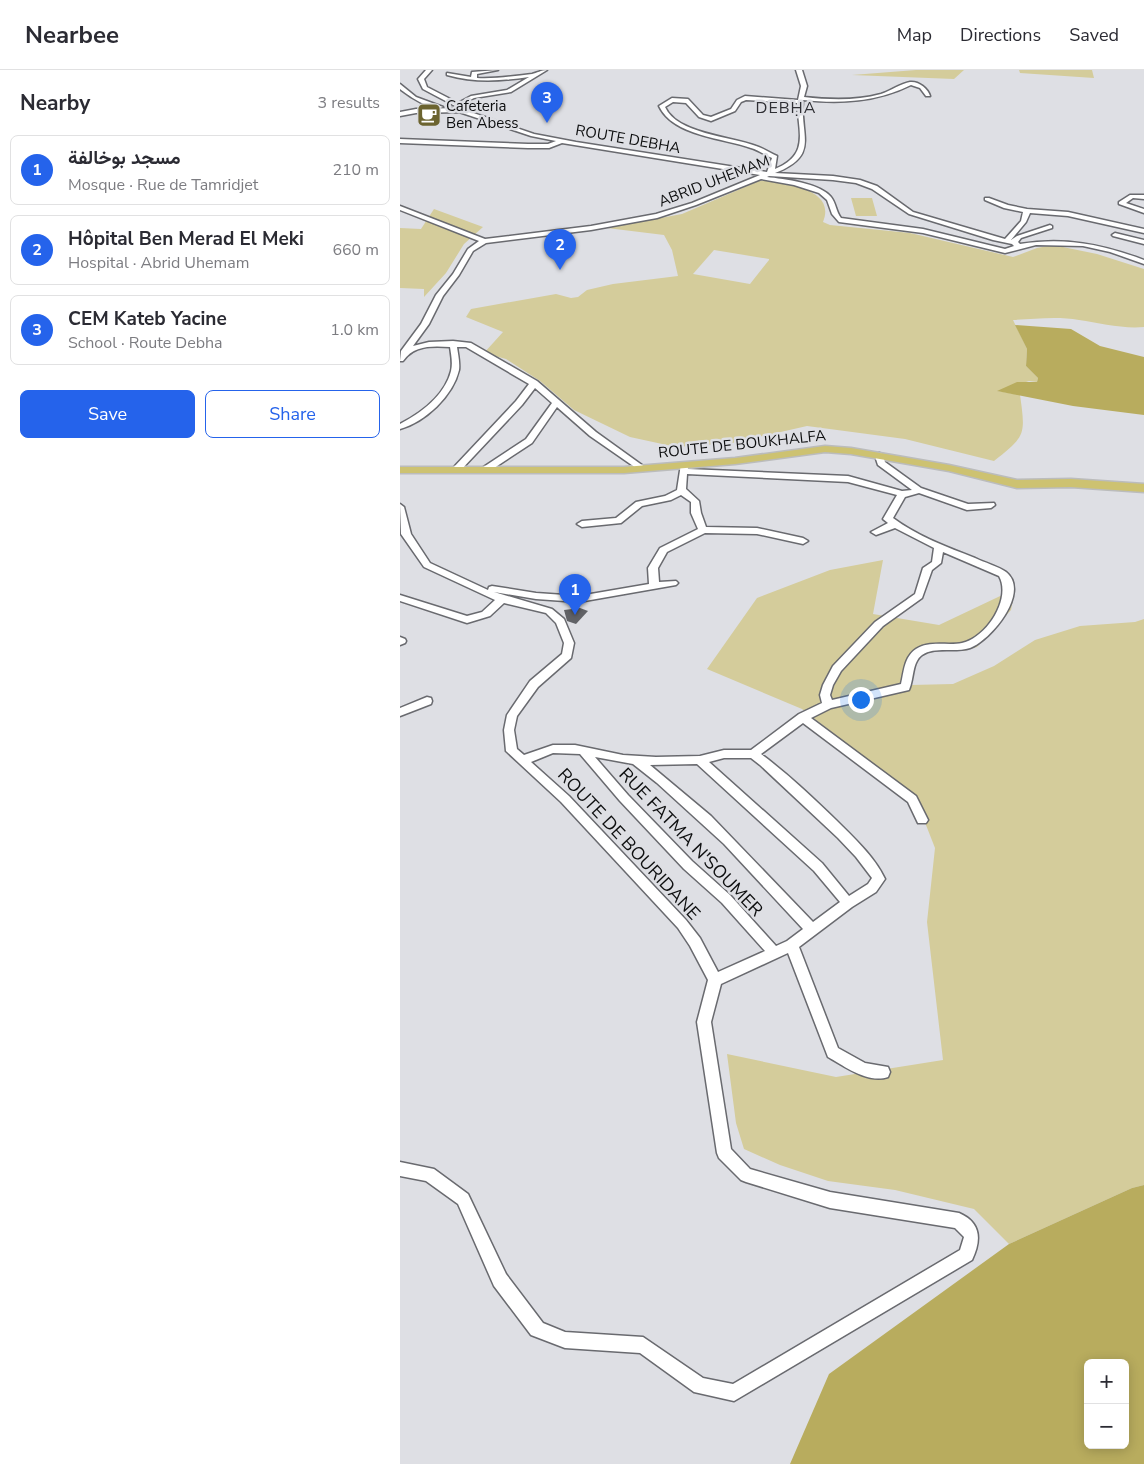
<!DOCTYPE html>
<html lang="en">
<head>
<meta charset="utf-8">
<style>
  :root { --surface:#fff; --page:#f7f7f7; --text:#2b2b33; --muted:#7c7c81; --line:#e1e1e2; --accent:#2563eb }
  body { margin:0; font-family:"Nunito Sans",Vazirmatn,sans-serif; background:var(--page); color:var(--text) }
  .controls { position:absolute; right:15px; bottom:15px; display:grid; overflow:hidden; border-radius:8px; box-shadow:0 2px 12px #0003 }
  .controls button { width:45px; height:45px; display:grid; place-items:center; padding:0; border:0; border-bottom:1px solid var(--line); background:var(--surface); color:var(--text); font:25px sans-serif }
  .you { position:absolute; left:460px; top:629px; width:18px; height:18px; margin:-12px; border:4px solid #fff; border-radius:50%; background:#1a73e8; box-shadow:0 0 0 8px #1a73e833 }
  .badge { display:grid; place-items:center; width:32px; height:32px; border-radius:50%; background:var(--accent); color:#fff; font-size:16px; font-weight:700 }
  .pin { position:absolute; translate:-50% -41px; filter:drop-shadow(0 1px 2px #0008) }
  .pin::after { content:''; position:absolute; top:26px; width:18px; height:15px; background:inherit; clip-path:polygon(0 0,100% 0,50% 100%) }
  .list { margin:0; padding:0; list-style:none }
  h2 { display:flex; justify-content:space-between; align-items:center; height:65px; margin:0; padding:0 20px; font-size:21px }
  h2 small { font-size:16px; font-weight:400; color:var(--muted) }
  .list li { display:grid; grid-template-columns:32px 1fr auto; gap:15px; align-items:center; box-sizing:border-box; height:70px; margin:0 10px 10px; padding:0 10px; border:1px solid var(--line); border-radius:8px }
  .list b { display:block; font-size:19px; white-space:nowrap }
  .list p { margin:0; font-size:16px; white-space:nowrap; color:var(--muted) }
  .list em { font-size:16px; font-style:normal; color:var(--muted) }
  .actions { display:flex; gap:10px; padding:15px 20px }
  .actions a { flex:1; padding:11px 0; border:1px solid var(--accent); border-radius:8px; text-align:center; font-size:18px; color:var(--accent) }
  .actions .main { background:var(--accent); color:#fff }
  .map { position:relative; flex:none; width:744px; height:1394px; overflow:hidden }
  header { display:flex; align-items:center; gap:30px; box-sizing:border-box; height:70px; padding:0 25px; background:var(--surface); border-bottom:1px solid var(--line) }
  header strong { font-size:24px }
  nav { display:flex; gap:28px; margin-inline-start:auto; font-size:18px }
  main { display:flex }
  aside { flex:1; background:var(--surface) }
  .map>svg:first-child { display:block }
</style>
</head>
<body>
<header>
<strong>Nearbee</strong>
<nav><a>Map</a><a>Directions</a><a>Saved</a></nav>
</header>
<main>
<aside>
<h2>Nearby<small>3 results</small></h2>
<ul class="list">
<li><span class="badge">1</span><div><b>مسجد بوخالفة</b><p>Mosque · Rue de Tamridjet</p></div><em>210 m</em></li>
<li><span class="badge">2</span><div><b>Hôpital Ben Merad El Meki</b><p>Hospital · Abrid Uhemam</p></div><em>660 m</em></li>
<li><span class="badge">3</span><div><b>CEM Kateb Yacine</b><p>School · Route Debha</p></div><em>1.0 km</em></li>
</ul>
<div class="actions"><a class="main">Save</a><a>Share</a></div>
</aside>
<div class="map">
<svg width="744" height="1394" viewBox="0 0 744 1394">
  <rect width="100%" height="100%" fill="#dedfe4"/>
  <!-- green -->
  <path fill="#d4cc9b" fill-rule="evenodd" d="M516,0h48l-10,9 -102,-4z
    M619,0h73l2,8 -74,-5z
    M369,110c21,5 67,10 54,42l7,3 80,8 103,24 24,-9 16,-3 44,9 47,15v58c-22,2 -44,-4 -65,-7 -22,-4 -44,-1 -66,0l14,29 -1,17 12,12 -1,4 -8,-1 -31,10 22,4c6,41 5,41 -26,66l-89,-22 -98,-13 -75,17 -56,4 -46,-10 -56,-27 -34,-29 -34,-22 -22,-6 19,-21 -37,-15 5,-8 85,-15 15,4 7,-1 9,-7 26,-6 65,-8 -6,-26 -8,-15 -57,-7 75,-14 77,-33zM314,180l55,9v1l-19,24 -57,-10z
    M451,128h21l5,18h-21z
    M34,139l49,18 -19,17 -18,29 -22,24v-8l-24,-1v-60l21,1z
    M483,490l-10,54 66,11 76,-36 -4,21 -34,37 -14,4h-29l-15,6 -6,11 -2,17 42,-1 41,-18 41,-26 45,-14 55,-4 9,-3v566l-12,3 -123,56 -35,-35 -79,-19 -67,-9 -48,-16 -36,-16 -8,-26 -9,-69 109,23 107,-17 -16,-138 8,-74 -20,-51 -113,-88 -95,-40 50,-71 73,-28z"/>
  <!-- forest -->
  <path fill="#b8ac5e" fill-rule="evenodd" d="M615,255l56,4 29,17 44,11v58l-71,-9 -76,-15 20,-9h20l1,-4 -12,-12 1,-17z
    M744,1115v279h-354l39,-90 180,-130 123,-56zM688,1293h37v82h-37z"/>
  <!-- building -->
  <path fill="#616266" d="M180,538l8,3 -12,13 -9,-3 -3,-11z"/>
  <g fill="none" stroke-linecap="round" stroke-linejoin="round">
    <!-- minor casing -->
    <g stroke="#696a6f" stroke-width="3">
      <path id="minor" d="M26,0h6l-8,9 3,8 31,16 13,-7 36,-6 22,-13c-28,4 -54,6 -82,-2v-2l24,4 1,-5 26,-2 -21,4v4c18,1 37,-2 55,-4 5,-1 9,-4 15,-4l-36,22 -37,6 -10,5 -2,6 72,25 42,8 191,30 5,-14c-7,-3 -14,-8 -21,-10 -28,-10 -78,-12 -92,-42l13,-8 16,1 15,16 8,2 20,-8 6,-9 8,-4 53,4 3,-14 -5,-16h6l5,16 -3,11c26,3 52,4 77,-3 9,-3 21,-11 29,-12 9,-1 18,7 20,14h-4l-6,-8 -9,-3c-34,17 -70,19 -108,15 -3,37 17,55 -28,73l58,3 27,4 17,6 36,26 92,27 16,-18 2,-9 -19,-4 -19,-8v-2h4l19,7 19,4 41,3 76,17v4l-76,-17 -38,-3 -4,9 -15,18 6,-4 33,-11 2,1v2l-31,10 -3,4 2,2c44,-7 82,0 124,16v4l-34,-12 -27,-6 -47,-1 -31,8 -82,-20 -84,-11 -7,-8 -5,-14 -8,-7 -25,-8 -33,-6 -65,26 -39,13 -66,12 -105,13 -13,8 -14,24 -16,21 -14,28 -16,22 16,-4 24,-1 18,2 66,38 59,51 50,36 -4,3 -3,-1 -49,-34 -33,-29 -25,36 -44,29h-6v-4l44,-29 26,-36 -17,-15 -13,17 -63,67h-6v-4l63,-67 13,-17 -63,-37h-9c1,7 3,16 2,23 -6,26 -34,52 -59,59v-5c21,-11 45,-29 51,-53 2,-8 0,-17 -1,-24 -18,-1 -36,-2 -47,14h-3l1,-10 20,-27 15,-29 17,-21 15,-25 11,-8 -79,-31v-4l85,33 106,-13 65,-12 36,-11 68,-28 -198,-32 -13,5h-21l-128,-5v-4l128,5h20l8,-3 -25,-5 -72,-24 -43,1 -16,3v-4l16,-3 41,-1v-1l-34,-18 -5,-10zM346,30l51,3c2,31 12,52 -22,66l2,-13c-7,-3 -14,-8 -21,-10 -26,-10 -79,-12 -91,-39l8,-5 13,1 13,14 12,4 24,-10 6,-9zM369,106l64,4 23,3 16,6 37,25 84,26 19,4 2,2 -9,3 -82,-20 -82,-11c-5,-6 -5,-15 -10,-21 -11,-14 -47,-18 -64,-20z
        M0,14l16,13 27,10c-11,5 -34,-11 -43,-18z
        M730,125h14v4l-11,-1 -7,5 18,6v4l-25,-9v-2z
        M715,163l29,7v4l-31,-8 -1,-1z
        M479,383l3,1 3,8 36,26 47,16 26,-1 1,2 -4,3 -24,2 -48,-17 -14,4 -12,21c24,18 54,29 82,40 8,4 25,9 31,14 25,20 -15,68 -36,76 -15,5 -35,-2 -48,7 -10,7 -8,24 -13,35l-78,18 -20,10 105,78 12,24 -2,3h-8l-10,-21 -105,-79 -42,31c27,20 51,43 75,66 18,18 38,36 49,59l-9,13 -24,15 -53,40 39,101 27,15 23,4 2,5 -2,5c-20,7 -44,-11 -60,-20l-40,-104 -67,31 -10,38 20,127 19,20 80,23 129,21c23,10 22,28 13,47l-238,141 -40,-9 -54,-39 -75,-5 -34,-13 -37,-49 -36,-82 -32,-23 -26,-5v-14l34,7 34,25 38,80 37,49 22,9 78,5 60,41 30,6 227,-134 4,-13 -9,-9 -125,-20 -84,-26 -5,-2 -22,-22 -2,-5 -20,-131 11,-42 -18,-34 -12,-18 -117,-126 -55,-51 -2,-21 3,-15 23,-34 32,-27 2,-11 -8,-20 -10,-10 -42,-10 -14,13 -23,7 -67,-22v-6l67,21 15,-4 13,-12 -71,-33 -23,-33 -1,-30 4,3 7,27 19,29 58,27 1,-3 3,-1 44,7 43,3 70,-12 -1,-16 12,-20 38,-19 -7,-16v-11l-10,-7 -10,5 -29,6 -21,17 -39,4 -5,-3 5,-3 34,-3 20,-16 29,-6 12,-6 4,-26h6l1,5 160,7 54,15 10,-1 -34,-25 -3,-9zM287,404l161,8 49,13 -14,24 5,4 -17,9 5,3 19,-7 39,20 -2,14 -9,6 -8,26 -40,28 -42,44 -10,19 -3,10 2,8 -23,11 -48,36h-27l-24,6 -44,1 -33,-2 -48,-10h-22l-29,10 -7,-6 -3,-19 3,-14 21,-29 33,-29 3,-15 -10,-24 -12,-10 -58,-17 42,7 43,3 97,-17 2,-2 -2,-2 -17,1 -1,-14 9,-16 38,-19 52,1 46,10 5,-3 -5,-3 -46,-10 -51,-1 -5,-14 -2,-12 -13,-12zM543,482l56,24c13,23 -13,62 -37,67 -15,3 -32,-3 -46,6 -12,8 -12,23 -15,35l-69,16 -2,-5 3,-10 8,-14 42,-45 39,-28 10,-28 9,-7zM153,683l27,1 40,47 64,68 38,34 43,48 -47,21 -18,-34 -14,-18 -117,-124 -38,-34zM195,687l38,7 24,19 67,61 79,85 -16,12 -11,5 -46,-51 -38,-34 -64,-66zM324,688h27l9,7 78,73 18,19 16,21 -4,6 -19,12 -27,-33 -113,-101zM297,694l117,107 26,31 -27,20 -102,-106 -61,-51z
        M0,567l5,2 1,2 -1,2 -5,2z
        M27,627l4,1 1,3 -1,3 -31,12v-8z"/>
    </g>
    <!-- major casing -->
    <g stroke="#bbbcbc" stroke-width="3">
      <path id="major" d="M425,376l26,2 98,17 68,15 54,-1 73,5v8l-73,-5 -54,1 -68,-17 -98,-17 -26,-2 -90,12 -111,9h-224v-6h224l111,-9z"/>
    </g>
    <!-- minor -->
    <use href="#minor" fill="#fff" fill-rule="evenodd"/>
    <!-- major -->
    <use href="#major" fill="#cdc271" fill-rule="evenodd"/>
  </g>
  <!-- icons -->
  <defs>
    <g id="cafe-square" transform="scale(1.25)"><rect x="-9" y="-9" width="18" height="18" rx="4" fill="#6c6430" stroke="#dedfe4"/><path d="M-5.5-4.5H6V0H3Q3 3.5 0 3.5H-2.5Q-5.5 3.5-5.5 0ZM3-3.2v2h1.7v-2ZM-6 4.5H4V6H-6Z" fill="#fff"/></g>
  </defs>
  <g fill-rule="evenodd">
    <use href="#cafe-square" x="29" y="45"/>
  </g>
  <g text-anchor="middle" stroke-width="5" stroke-linejoin="round" paint-order="stroke">
    <!-- far-poi labels -->
    <g font-size="15" fill="#0d0e0f" stroke="#dedfe4" text-anchor="start">
      <text x="46" y="41">Cafeteria<tspan x="46" dy="17">Ben Abess</tspan></text>
    </g>
    <!-- far-street labels -->
    <g font-size="15" fill="#0d0e0f" stroke="#dedfe4">
      <text transform="translate(228 69) rotate(10)" y="5">ROUTE DEBHA</text>
      <text transform="translate(314 111) rotate(-21)" y="5">ABRID UHEMAM</text>
      <text transform="translate(342 374) rotate(-6)" y="5">ROUTE DE BOUKHALFA</text>
    </g>
    <!-- far-quarter labels -->
    <g font-size="16" letter-spacing="1" fill="#2f2f34" stroke="#dedfe4">
      <text x="386" y="43">DEBḤA</text>
    </g>
    <!-- street labels -->
    <g font-size="18" fill="#0d0e0f" stroke="#dedfe4">
      <text transform="translate(291 772) rotate(46)" y="6">RUE FATMA N'SOUMER</text>
      <text transform="translate(229 774) rotate(47)" y="6">ROUTE DE BOURIDANE</text>
    </g>
  </g>
</svg>
<div class="controls">
<button>+</button>
<button>−</button>
</div>
<div class="you"></div>
<div class="pin badge" style="left:175px;top:545px">1</div>
<div class="pin badge" style="left:160px;top:200px">2</div>
<div class="pin badge" style="left:147px;top:53px">3</div>
</div>
</main>
</body>
</html>
